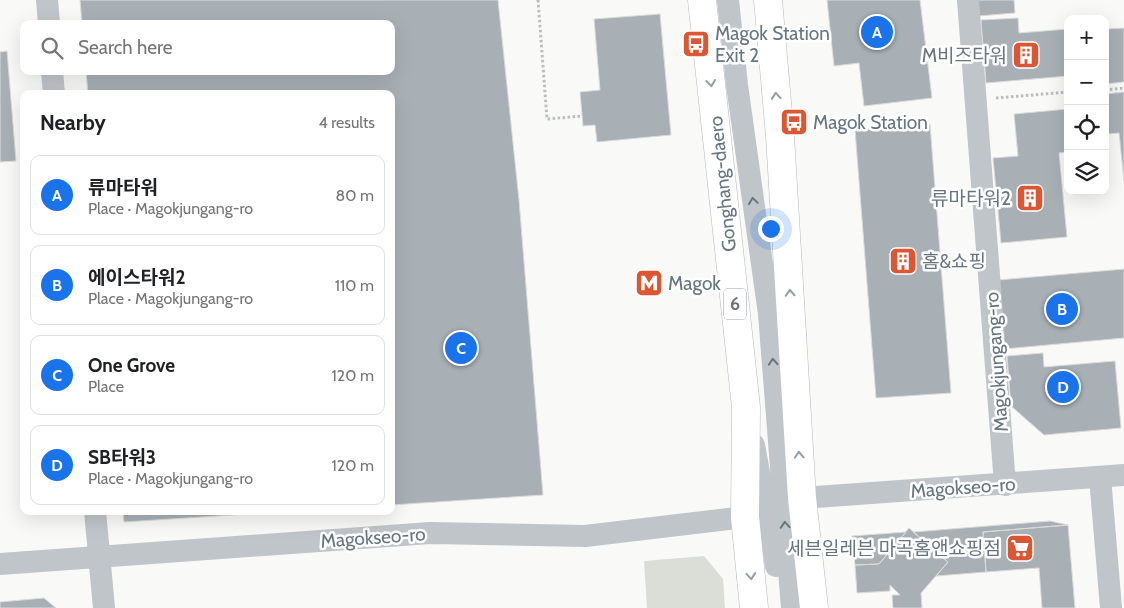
<!DOCTYPE html>
<html lang="en">
<head>
<meta charset="utf-8">
<style>
  :root { --surface:#fff; --page:#f6f6f6; --text:#202124; --muted:#757577; --line:#e0e0e0; --accent:#1a73e8 }
  body { margin:0; font-family:Cabin,"Noto Sans KR",sans-serif; background:var(--page); color:var(--text) }
  .controls { position:absolute; right:15px; top:15px; display:grid; overflow:hidden; border-radius:10px; box-shadow:0 5px 20px #0002 }
  .controls button { width:45px; height:45px; display:grid; place-items:center; padding:0; border:0; border-bottom:1px solid var(--line); background:var(--surface); color:var(--text); font:25px sans-serif }
  .you { position:absolute; left:770px; top:228px; width:18px; height:18px; margin:-12px; border:4px solid #fff; border-radius:50%; background:#1a73e8; box-shadow:0 0 0 8px #1a73e833 }
  .badge { display:grid; place-items:center; width:32px; height:32px; border-radius:50%; background:var(--accent); color:#fff; font-size:16px; font-weight:700 }
  .pin { position:absolute; translate:-50% -50%; border:2px solid #fff; box-shadow:0 1px 5px #0006 }
  .list { margin:0; padding:0; list-style:none }
  h2 { display:flex; justify-content:space-between; align-items:center; height:65px; margin:0; padding:0 20px; font-size:21px }
  h2 small { font-size:16px; font-weight:400; color:var(--muted) }
  .list li { display:grid; grid-template-columns:32px 1fr auto; gap:15px; align-items:center; box-sizing:border-box; height:80px; margin:0 10px 10px; padding:0 10px; border:1px solid var(--line); border-radius:10px }
  .list b { display:block; font-size:19px; white-space:nowrap }
  .list p { margin:0; font-size:16px; white-space:nowrap; color:var(--muted) }
  .list em { font-size:16px; font-style:normal; color:var(--muted) }
  .icon { flex:none; width:28px; height:28px; fill:none; stroke:currentColor; stroke-width:2; stroke-linecap:round; stroke-linejoin:round }
  .map { position:relative; flex:none; width:1124px; height:608px; overflow:hidden }
  .search { position:absolute; background:var(--surface); box-shadow:0 5px 20px #0002; left:20px; top:20px; width:375px; height:55px; display:flex; align-items:center; gap:12px; box-sizing:border-box; padding:0 18px; border-radius:10px; color:var(--muted); font-size:19px }
  .panel { position:absolute; background:var(--surface); box-shadow:0 5px 20px #0002; left:20px; top:90px; width:375px; height:425px; border-radius:10px }
  .map>svg:first-child { display:block }
</style>
</head>
<body>
<div class="map">
<svg width="1124" height="608" viewBox="0 0 1124 608">
  <rect width="100%" height="100%" fill="#f9f9f7"/>
  <!-- green -->
  <path fill="#daded7" d="M704,556l19,23 2,29h-78l-3,-47z"/>
  <!-- building -->
  <path fill="#a8b0b6" stroke="#dbdbd9" d="M80,0h418l21,200 24,295 -152,10v-411h-303l-2,-23h305v-47h-309z
    M827,0h93l12,98 -68,8 -5,-43 -25,3z
    M977,0h37l1,13 -37,3z
    M660,14l11,121 -74,7 -2,-17 -12,1 -3,-34 20,-2 -6,-71z
    M1018,18l1,15 49,-4v47l-82,7 -5,-63z
    M1124,28v54l-19,2v-55z
    M7,51l9,110 -16,1v-110z
    M1124,92v89l-5,-48 -14,1v-40z
    M1068,109v43l-9,1 8,84 -66,6 -8,-85 25,-2 -4,-42z
    M930,124l21,269 -75,5 -21,-268z
    M1124,269v69l-120,11 -6,-69z
    M1043,353l1,14 71,-6 6,67 -77,7 -33,-29 -4,-50z
    M123,511h172l-171,11z
    M1050,521l18,4 -85,7 3,40 -50,4 12,-14 -35,-30z
    M1068,525l7,83h-33l-3,-40 -53,4 -3,-40z
    M909,528l39,34 -27,31 1,15h-29l-1,-13h8l-10,-10v6l-33,2 -2,-28 24,-1z
    M906,532l-27,32 -24,1 -3,-29z
    M44,598l12,10h-56v-6z"/>
  <g fill="none" stroke-linecap="round" stroke-linejoin="round">
    <!-- major casing -->
    <g stroke="#b4b9bd" stroke-width="29">
      <path id="major" d="M702,0l44,407 -1,110 9,91
        M768,0l12,136 22,362 12,110"/>
    </g>
    <!-- path -->
    <path stroke="#bbbec1" stroke-width="3" stroke-dasharray="2.5 2.5" stroke-linecap="butt" d="M538,0l9,119 35,-3
      M1105,90l19,-2
      M996,98l72,-6"/>
    <!-- minor -->
    <path stroke="#c0c5c9" stroke-width="22" d="M47,0l2,24
      M728,0l9,85 32,229 23,294
      M968,0l37,485
      M52,71l2,23
      M754,445l22,121
      M1100,477l11,131
      M802,498l322,-23
      M95,511l9,97
      M0,564l430,-31 155,3 160,-19"/>
    <!-- major -->
    <use href="#major" stroke="#fff" stroke-width="28"/>
  </g>
  <!-- one-way arrows -->
  <defs><path id="oneway-chevron" d="M-2-3.5L2.5 0L-2 3.5" fill="none" stroke-width="1.6" stroke-linecap="round" stroke-linejoin="round" transform="scale(1.25)"/></defs>
  <g stroke="#949fa7">
    <use href="#oneway-chevron" transform="translate(711 83) rotate(84)"/>
    <use href="#oneway-chevron" transform="translate(776 96) rotate(-95)"/>
    <use href="#oneway-chevron" transform="translate(790 293) rotate(-93)"/>
    <use href="#oneway-chevron" transform="translate(799 455) rotate(-93)"/>
    <use href="#oneway-chevron" transform="translate(751 576) rotate(85)"/>
  </g>
  <g stroke="#667681">
    <use href="#oneway-chevron" transform="translate(753 201) rotate(-98)"/>
    <use href="#oneway-chevron" transform="translate(773 362) rotate(-94)"/>
    <use href="#oneway-chevron" transform="translate(785 525) rotate(-94)"/>
  </g>
  <!-- icons -->
  <defs>
    <g id="bus-square" transform="scale(1.4375)"><rect x="-9" y="-9" width="18" height="18" rx="4" fill="#dd5634" stroke="#fff"/><path d="M-5-6H5V4H4V6H2V4H-2V6H-4V4H-5ZM-3.5-4V0h7V-4ZM-3.5 1.2v1.5H-2V1.2ZM2 1.2v1.5H3.5V1.2Z" fill="#fff"/></g>
    <g id="building-square" transform="scale(1.4375)"><rect x="-9" y="-9" width="18" height="18" rx="4" fill="#dd5634" stroke="#fff"/><path d="M-4-6H4V6H1V3H-1V6H-4ZM-2.5-4.3h1.7v1.8h-1.7ZM.8-4.3h1.7v1.8H.8ZM-2.5-1h1.7V.8h-1.7ZM.8-1h1.7V.8H.8Z" fill="#fff"/></g>
    <g id="metro-square" transform="scale(1.4375)"><rect x="-9" y="-9" width="18" height="18" rx="4" fill="#dd5634" stroke="#fff"/><path d="M-5.5 5V-5H-3L0 0L3-5H5.5V5H3V-.5L0 4L-3-.5V5Z" fill="#fff"/></g>
    <g id="supermarket-square" transform="scale(1.4375)"><rect x="-9" y="-9" width="18" height="18" rx="4" fill="#dd5634" stroke="#fff"/><path d="M-6-5.5h2.5l.6 2H6L4.5 2H-2.5L-4.4-4H-6ZM-1.5 3.2a1.3 1.3 0 1 0 .1 0ZM3 3.2a1.3 1.3 0 1 0 .1 0Z" fill="#fff"/></g>
  </defs>
  <g fill-rule="evenodd">
    <use href="#bus-square" x="696" y="44"/>
    <use href="#building-square" x="1026" y="55"/>
    <use href="#bus-square" x="794" y="122"/>
    <use href="#building-square" x="1030" y="198"/>
    <use href="#building-square" x="903" y="261"/>
    <use href="#metro-square" x="649" y="283"/>
    <use href="#supermarket-square" x="1020" y="548"/>
  </g>
  <g text-anchor="middle" stroke-width="5" stroke-linejoin="round" paint-order="stroke">
    <!-- shield labels -->
    <rect fill="#fff" stroke="#949fa7" stroke-width="1" x="724" y="288.5" width="22" height="31" rx="4"/>
    <g font-size="18" font-weight="bold" fill="#667681">
      <text x="735" y="310">6</text>
    </g>
    <!-- poi labels -->
    <g font-size="19" fill="#667681" stroke="#fff" text-anchor="start">
      <text x="715" y="40">Magok Station<tspan x="715" dy="22">Exit 2</tspan></text>
      <text x="1007" y="62" text-anchor="end">M비즈타워</text>
      <text x="813" y="129">Magok Station</text>
      <text x="1011" y="205" text-anchor="end">류마타워2</text>
      <text x="922" y="268">홈&amp;쇼핑</text>
      <text x="668" y="290">Magok</text>
      <text x="1001" y="555" text-anchor="end">세븐일레븐 마곡홈앤쇼핑점</text>
    </g>
    <!-- street labels -->
    <g font-size="19" fill="#667681" stroke="#fff">
      <text transform="translate(722 184) rotate(-96)" y="7">Gonghang-daero</text>
      <text transform="translate(996 362) rotate(-94)" y="7">Magokjungang-ro</text>
      <text transform="translate(963 487) rotate(-4)" y="7">Magokseo-ro</text>
      <text transform="translate(373 537) rotate(-4)" y="7">Magokseo-ro</text>
    </g>
  </g>
</svg>
<div class="controls">
<button>+</button>
<button>−</button>
<button><svg class="icon" aria-label="locate" viewBox="0 0 24 24"><circle cx="12" cy="12" r="6"/><path d="M12 2v4M12 18v4M2 12h4M18 12h4"/></svg></button>
<button><svg class="icon" aria-label="layers" viewBox="0 0 24 24"><path d="M12 4l9 5-9 5-9-5zM3 14l9 5 9-5"/></svg></button>
</div>
<div class="you"></div>
<div class="pin badge" style="left:877px;top:32px">A</div>
<div class="pin badge" style="left:1062px;top:309px">B</div>
<div class="pin badge" style="left:461px;top:348px">C</div>
<div class="pin badge" style="left:1063px;top:387px">D</div>
<div class="search"><svg class="icon" aria-label="search" viewBox="0 0 24 24"><circle cx="10" cy="10" r="6"/><path d="M15 15l6 6"/></svg>Search here</div>
<section class="panel">
<h2>Nearby<small>4 results</small></h2>
<ul class="list">
<li><span class="badge">A</span><div><b>류마타워</b><p>Place · Magokjungang-ro</p></div><em>80 m</em></li>
<li><span class="badge">B</span><div><b>에이스타워2</b><p>Place · Magokjungang-ro</p></div><em>110 m</em></li>
<li><span class="badge">C</span><div><b>One Grove</b><p>Place</p></div><em>120 m</em></li>
<li><span class="badge">D</span><div><b>SB타워3</b><p>Place · Magokjungang-ro</p></div><em>120 m</em></li>
</ul>
</section>
</div>
</body>
</html>
